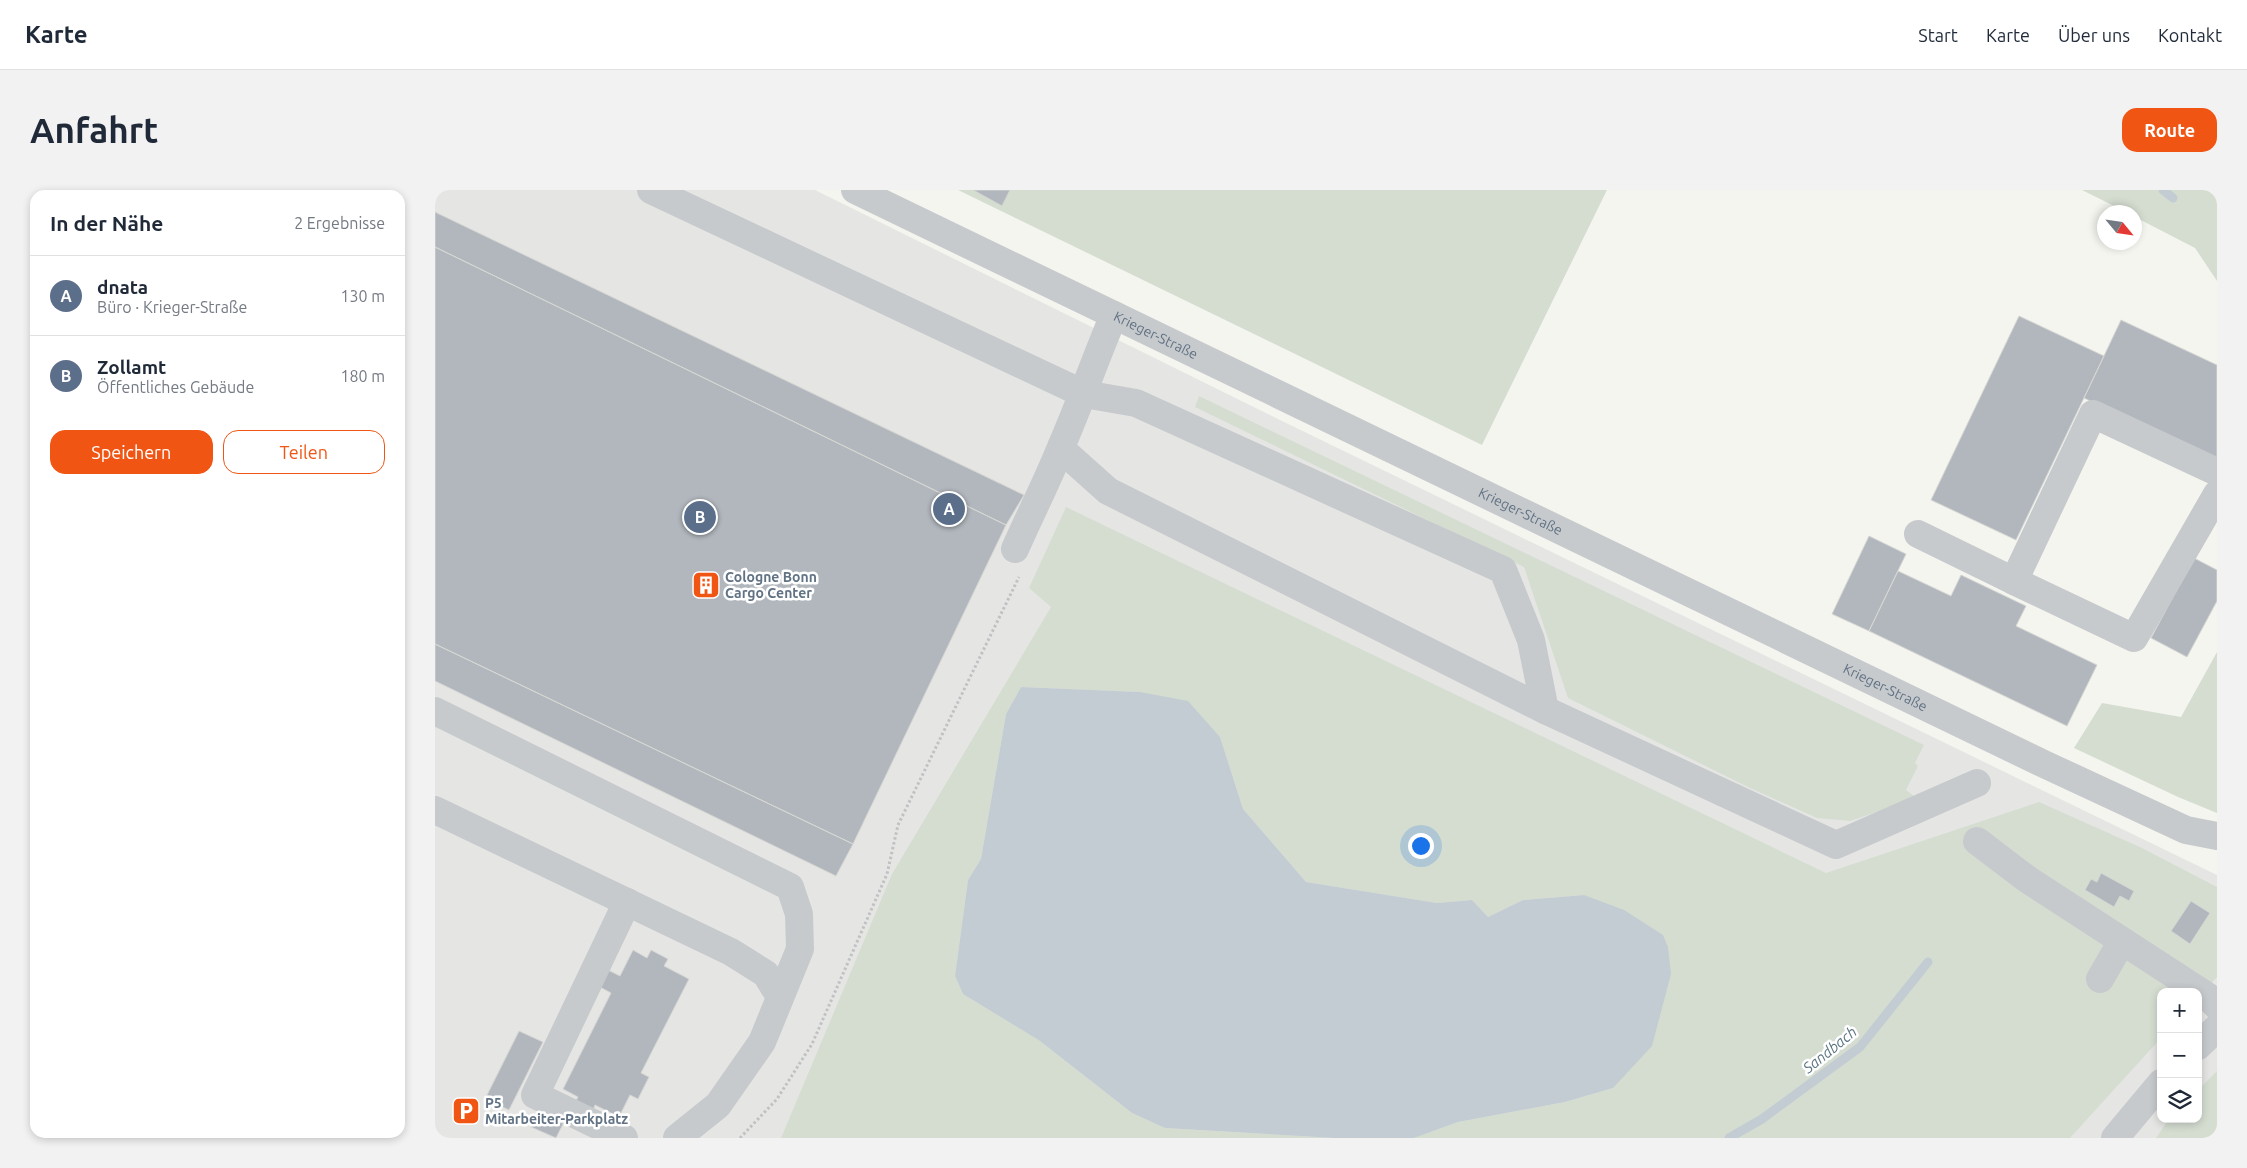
<!DOCTYPE html>
<html lang="de">
<head>
<meta charset="utf-8">
<style>
  :root { --surface:#fff; --page:#f2f2f3; --text:#1f2937; --muted:#747a83; --line:#e0e1e3; --accent:#f15514 }
  body { margin:0; font-family:Ubuntu,sans-serif; background:var(--page); color:var(--text) }
  .controls { position:absolute; right:15px; bottom:15px; display:grid; overflow:hidden; border-radius:10px; box-shadow:0 2px 8px #0003 }
  .controls button { width:45px; height:45px; display:grid; place-items:center; padding:0; border:0; border-bottom:1px solid var(--line); background:var(--surface); color:var(--text); font:25px sans-serif }
  .compass { position:absolute; left:1662px; top:15px; width:45px; height:45px; border-radius:50%; background:var(--surface); box-shadow:0 2px 8px #0003; rotate:119deg }
  .you { position:absolute; left:985px; top:655px; width:18px; height:18px; margin:-12px; border:4px solid #fff; border-radius:50%; background:#1a73e8; box-shadow:0 0 0 8px #1a73e833 }
  .badge { display:grid; place-items:center; width:32px; height:32px; border-radius:50%; background:var(--accent); color:#fff; font-size:16px; font-weight:700 }
  .pin { position:absolute; translate:-50% -50%; border:2px solid #fff; box-shadow:0 1px 5px #0006 }
  .list { margin:0; padding:0; list-style:none }
  h2 { display:flex; justify-content:space-between; align-items:center; height:65px; margin:0; padding:0 20px; font-size:21px }
  h2 small { font-size:16px; font-weight:400; color:var(--muted) }
  .list li { display:grid; grid-template-columns:32px 1fr auto; gap:15px; align-items:center; box-sizing:border-box; height:80px; padding:0 20px; border-top:1px solid var(--line) }
  .list b { display:block; font-size:19px; white-space:nowrap }
  .list p { margin:0; font-size:16px; white-space:nowrap; color:var(--muted) }
  .list em { font-size:16px; font-style:normal; color:var(--muted) }
  .actions { display:flex; gap:10px; padding:15px 20px }
  .actions a { flex:1; padding:11px 0; border:1px solid var(--accent); border-radius:15px; text-align:center; font-size:18px; color:var(--accent) }
  .actions .main { background:var(--accent); color:#fff }
  .icon { flex:none; width:28px; height:28px; fill:none; stroke:currentColor; stroke-width:2; stroke-linecap:round; stroke-linejoin:round }
  .map { position:relative; flex:none; width:1782px; height:948px; overflow:hidden; border-radius:15px }
  header { display:flex; align-items:center; gap:30px; box-sizing:border-box; height:70px; padding:0 25px; background:var(--surface); border-bottom:1px solid var(--line) }
  header strong { font-size:24px }
  nav { display:flex; gap:28px; margin-inline-start:auto; font-size:18px }
  .intro { display:flex; align-items:center; justify-content:space-between; box-sizing:border-box; height:120px; padding:0 30px }
  h1 { margin:0; font-size:35px }
  .button { padding:12px 22px; border-radius:15px; background:var(--accent); color:#fff; font-size:18px; font-weight:700 }
  main { display:flex; gap:30px; padding:0 30px }
  aside { flex:1; background:var(--surface); border-radius:15px; box-shadow:0 2px 8px #0003 }
  .map>svg:first-child { display:block }
</style>
</head>
<body>
<header>
<strong>Karte</strong>
<nav><a>Start</a><a>Karte</a><a>Über uns</a><a>Kontakt</a></nav>
</header>
<div class="intro"><h1>Anfahrt</h1><a class="button">Route</a></div>
<main>
<aside>
<h2>In der Nähe<small>2 Ergebnisse</small></h2>
<ul class="list">
<li><span class="badge" style="background:#5c6f8a">A</span><div><b>dnata</b><p>Büro · Krieger-Straße</p></div><em>130 m</em></li>
<li><span class="badge" style="background:#5c6f8a">B</span><div><b>Zollamt</b><p>Öffentliches Gebäude</p></div><em>180 m</em></li>
</ul>
<div class="actions"><a class="main">Speichern</a><a>Teilen</a></div>
</aside>
<div class="map">
<svg width="1782" height="948" viewBox="0 0 1782 948">
  <rect width="100%" height="100%" fill="#f5f5f0"/>
  <!-- built -->
  <path fill="#e5e6e4" fill-rule="evenodd" d="M0,0h380l463,229 939,456v263h-1782zM1726,802h37v127h-37z"/>
  <!-- green -->
  <path fill="#d5ddd1" d="M523,0h649l-125,255z
    M1647,0h135v91l-22,-33 -60,-31v-5h-9z
    M764,206l725,349 -9,18 3,3 -12,24 8,6 -2,4 -62,21 -33,-3 -67,-30 -182,-90 -44,-131 -329,-160z
    M631,317l760,366 213,-71 103,46 75,39v90l-19,20v-5h-37v46l-91,100h-656l44,-16 107,-20 48,-14 -29,-193 -61,5 -35,17 -16,-17 -35,3 -131,-21 -63,-73 -23,-72 -80,-45 -119,-5 -15,27 -25,145 -13,21 -13,96 8,18 77,47 92,72 33,15 169,10h-553l111,-264 159,-267 -22,-19z
    M1782,462v161l-39,-16 -104,-49 28,-45 79,14z
    M1782,881v67h-61l13,-19h29v-29z"/>
  <!-- water -->
  <path fill="#c3ccd2" d="M586,497l119,5 48,9 32,36 23,72 63,73 131,21 35,-3 16,17 35,-17 61,-5 40,15 39,25 5,12 3,27 -19,72 -39,42 -48,14 -107,20 -44,16h-80l-169,-10 -33,-15 -92,-72 -77,-47 -8,-18 13,-96 13,-21 25,-145z"/>
  <g fill="none" stroke-linecap="round" stroke-linejoin="round">
    <!-- stream -->
    <path stroke="#c3ccd2" stroke-width="9" d="M1728,0l10,8
      M1294,948l33,-19 98,-72 68,-85"/>
  </g>
  <!-- building -->
  <path fill="#b1b7bd" stroke="#d6d6d3" d="M538,0h37l-8,16z
    M0,22l589,283 -18,30 -571,-278z
    M0,57l571,278 -153,319 -418,-200z
    M1584,126l85,40 -88,184 -85,-40z
    M1686,130l96,45v96l-133,-63z
    M1434,346l37,18 -37,77 -37,-17z
    M1759,368l23,12v31l-30,56 -36,-19z
    M1463,381l53,25 10,-21 65,31 -10,20 81,39 -30,61 -198,-95z
    M0,454l418,200 -17,32 -401,-195z
    M1666,683l33,18 -5,10 -9,-5 -6,11 -29,-17 6,-11 6,3z
    M1756,711l19,12 -20,31 -19,-13z
    M198,760l14,8 4,-8 17,9 -4,7 25,13 -48,94 8,4 -11,22 -8,-4 -11,22 -24,-12 -3,8 -18,-9 4,-7 -15,-8 48,-96 -13,-7 8,-17 14,7z
    M84,841l24,11 -34,68 -24,-11z
    M106,918l24,12 -9,18 -25,-11z"/>
  <g fill="none" stroke-linecap="round" stroke-linejoin="round">
    <!-- path -->
    <path stroke="#c0c1c3" stroke-width="3" stroke-dasharray="2.5 2.5" stroke-linecap="butt" d="M305,948l37,-39 35,-55 75,-170 11,-49 121,-248"/>
    <!-- minor -->
    <g stroke="#c7cacd" stroke-width="28">
      <path d="M216,0l433,204 52,9 367,167 28,70 14,70"/>
      <path id="s1" d="M420,0l1191,575 140,65 31,6"/>
      <path d="M626,259l47,42 437,219 291,135 141,-62"/>
      <path d="M1483,344l96,47 79,-167 124,58"/>
      <path d="M580,359c15,-34 32,-67 46,-102 19,-43 34,-88 53,-132"/>
      <path d="M1579,391l120,57 83,-144"/>
      <path d="M0,521l355,176 9,27 1,35 -38,93 -44,63 -41,33"/>
      <path d="M0,620l296,142 35,22 14,23"/>
      <path d="M1542,651l50,38 180,117 10,10"/>
      <path d="M1665,789l22,-38"/>
      <path d="M1763,856l19,-18"/>
      <path d="M189,948l-89,-43 92,-193"/>
      <path d="M1680,948l46,-55"/>
    </g>
  </g>
  <!-- icons -->
  <defs>
    <g id="building-square" transform="scale(1.4375)"><rect x="-9" y="-9" width="18" height="18" rx="4" fill="#f15514" stroke="#fff"/><path d="M-4-6H4V6H1V3H-1V6H-4ZM-2.5-4.3h1.7v1.8h-1.7ZM.8-4.3h1.7v1.8H.8ZM-2.5-1h1.7V.8h-1.7ZM.8-1h1.7V.8H.8Z" fill="#fff"/></g>
    <g id="parking-square" transform="scale(1.4375)"><rect x="-9" y="-9" width="18" height="18" rx="4" fill="#f15514" stroke="#fff"/><path d="M-3.5-5.5H1a3.5 3.5 0 0 1 0 7H-1V5.5H-3.5ZM-1-3.4V-.6H.8a1.4 1.4 0 0 0 0-2.8Z" fill="#fff"/></g>
  </defs>
  <g fill-rule="evenodd">
    <use href="#building-square" x="271" y="395"/>
    <use href="#parking-square" x="31" y="921"/>
  </g>
  <g text-anchor="middle" stroke-width="5" stroke-linejoin="round" paint-order="stroke">
    <!-- street labels -->
    <g font-size="14" fill="#617284" stroke="#fff">
      <text dy="5" stroke="none"><textPath href="#s1" startOffset="334">Krieger-Straße</textPath></text>
      <text dy="5" stroke="none"><textPath href="#s1" startOffset="739">Krieger-Straße</textPath></text>
      <text dy="5" stroke="none"><textPath href="#s1" startOffset="1144">Krieger-Straße</textPath></text>
    </g>
    <!-- poi labels -->
    <g font-size="14" font-weight="bold" fill="#617284" stroke="#fff" text-anchor="start">
      <text x="290" y="392">Cologne Bonn<tspan x="290" dy="16">Cargo Center</tspan></text>
      <text x="50" y="918">P5<tspan x="50" dy="16">Mitarbeiter-Parkplatz</tspan></text>
    </g>
    <!-- water labels -->
    <g font-size="15" font-style="italic" fill="#5c7582" stroke="#fff">
      <text transform="translate(1395 860) rotate(-39)" y="5">Sandbach</text>
    </g>
  </g>
</svg>
<div class="controls">
<button>+</button>
<button>−</button>
<button><svg class="icon" aria-label="layers" viewBox="0 0 24 24"><path d="M12 4l9 5-9 5-9-5zM3 14l9 5 9-5"/></svg></button>
</div>
<svg class="compass" viewBox="-18 -18 36 36"><path d="M0-13l5 13h-10z" fill="#e53935"/><path d="M0 13l5-13h-10z" fill="#747a83"/></svg>
<div class="you"></div>
<div class="pin badge" style="left:514px;top:319px;background:#5c6f8a">A</div>
<div class="pin badge" style="left:265px;top:327px;background:#5c6f8a">B</div>
</div>
</main>
</body>
</html>
